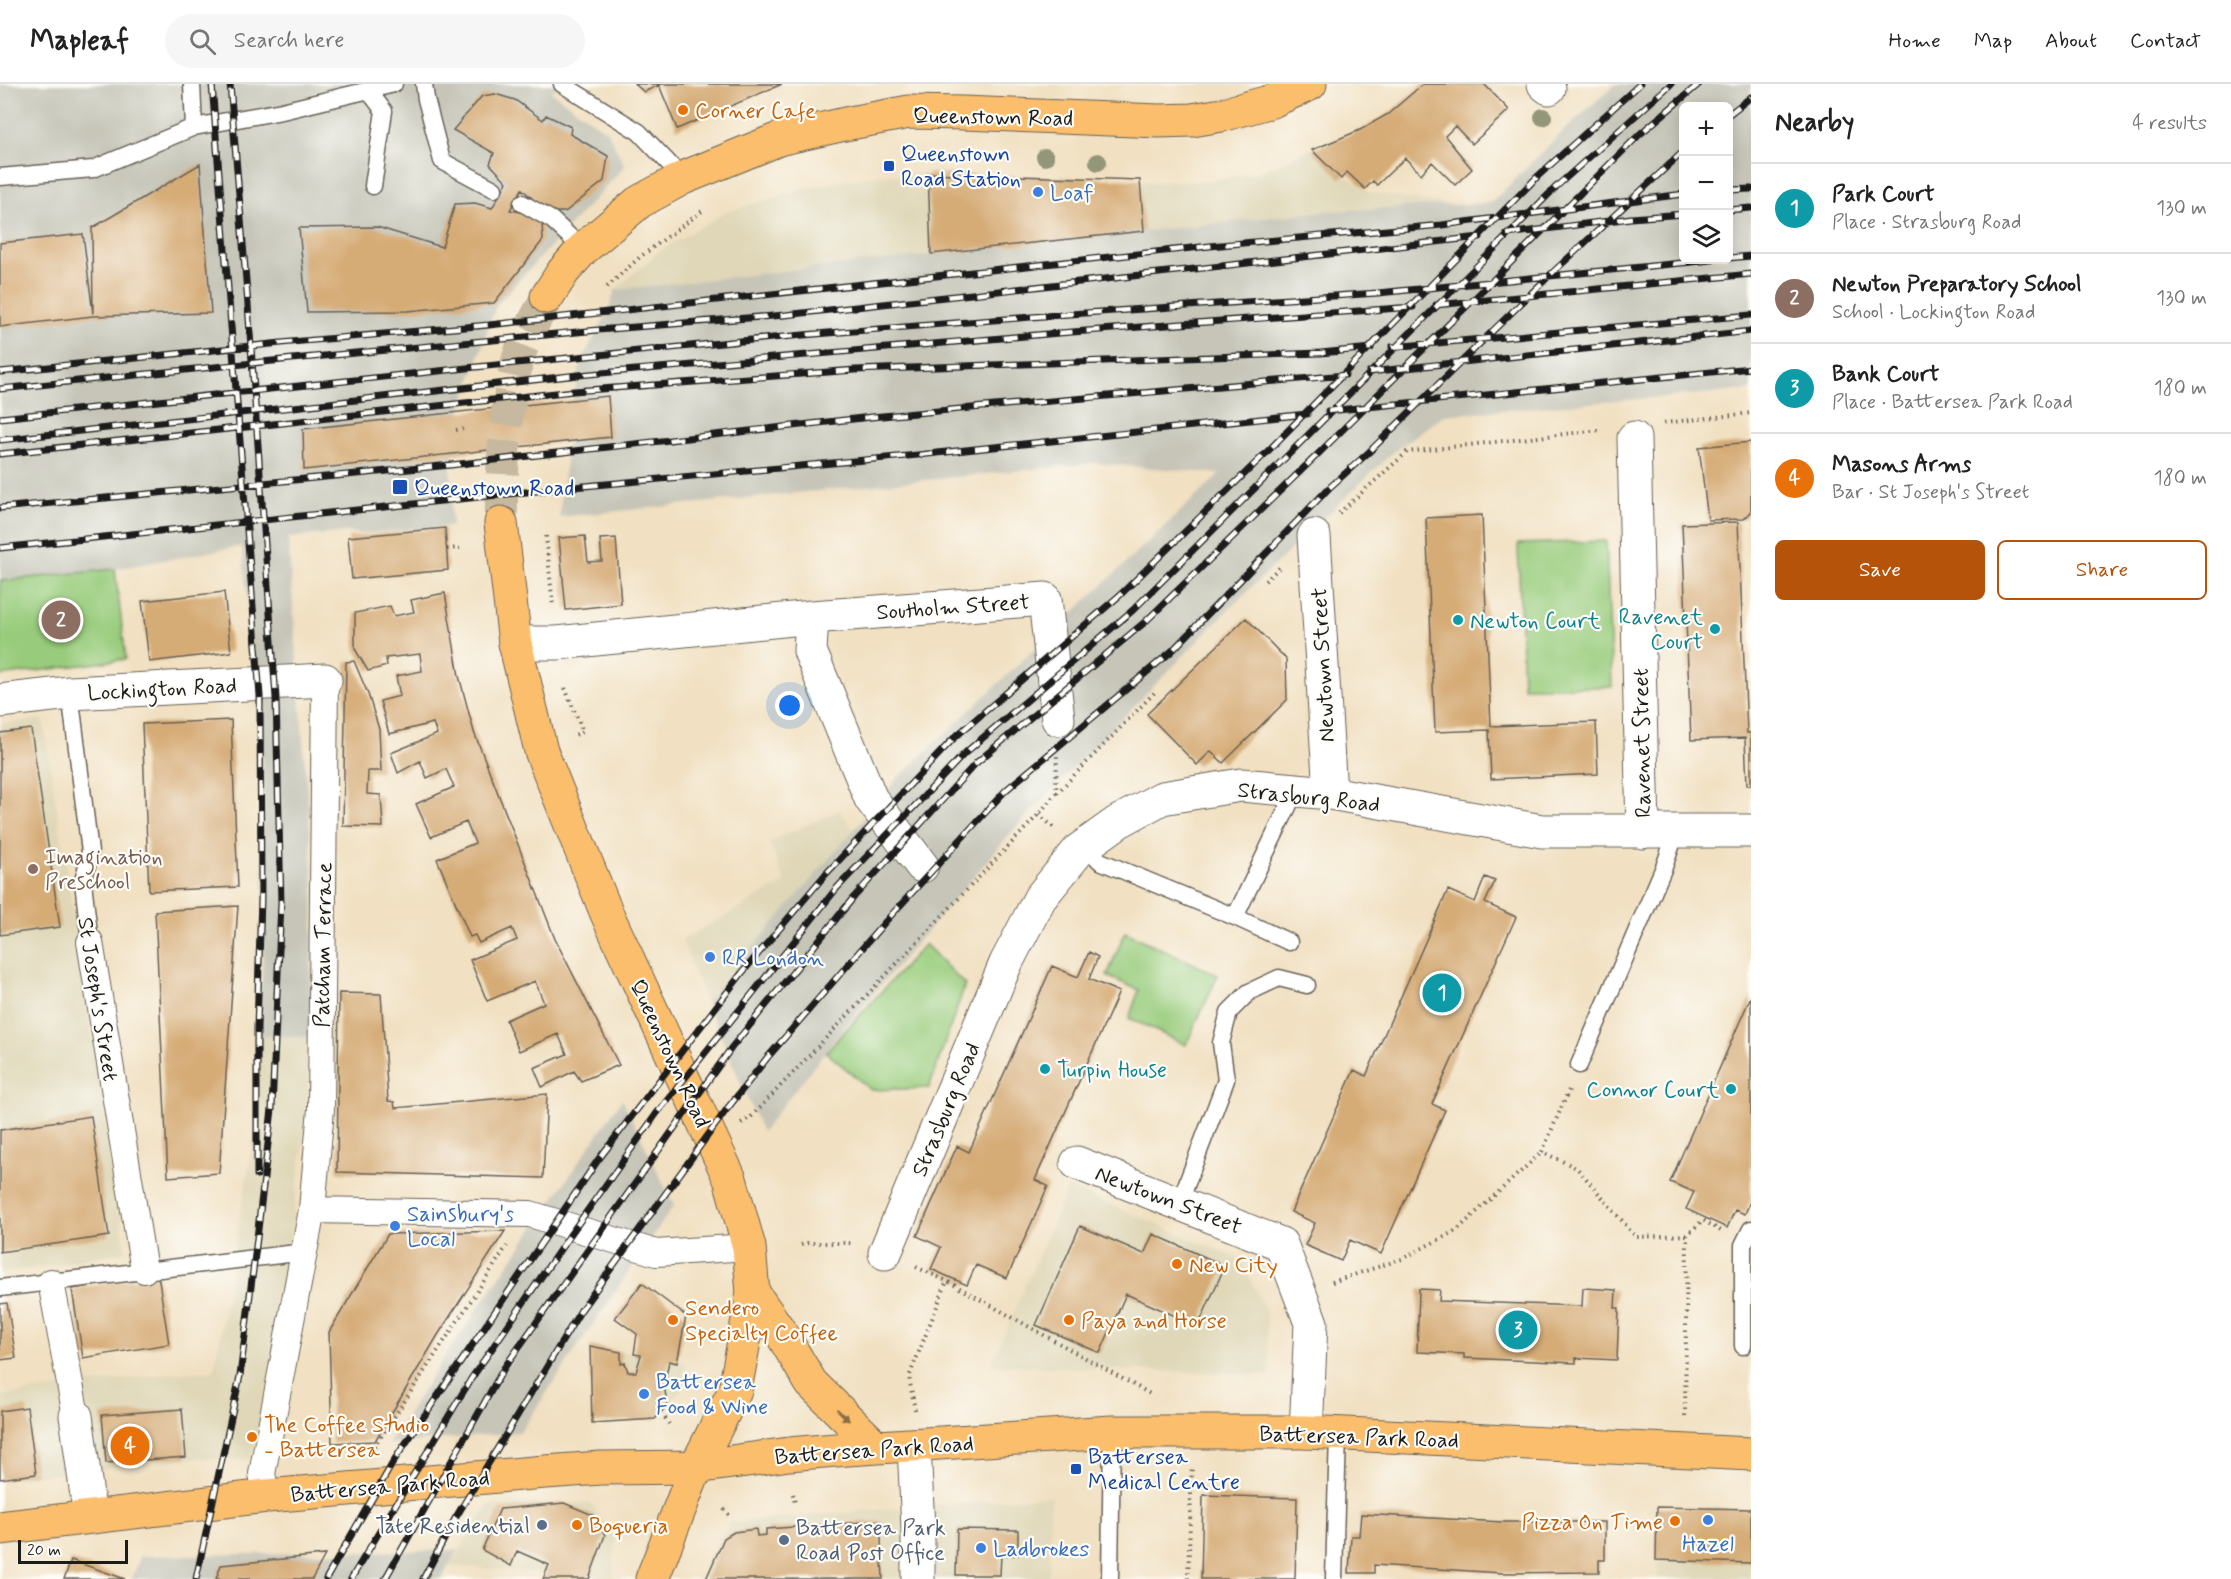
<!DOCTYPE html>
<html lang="en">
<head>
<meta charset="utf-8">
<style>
  :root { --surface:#fff; --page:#f6f6f6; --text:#222; --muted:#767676; --line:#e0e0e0; --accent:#b45309 }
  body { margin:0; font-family:Mynerve,sans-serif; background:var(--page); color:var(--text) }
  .controls { position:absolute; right:18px; top:18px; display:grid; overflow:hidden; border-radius:9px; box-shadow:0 3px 15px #0003 }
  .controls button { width:54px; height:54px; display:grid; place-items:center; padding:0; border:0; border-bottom:2px solid var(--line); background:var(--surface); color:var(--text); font:30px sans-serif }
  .scale { position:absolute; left:18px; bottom:15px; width:110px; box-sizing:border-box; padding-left:6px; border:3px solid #1c1c1c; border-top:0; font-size:16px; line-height:21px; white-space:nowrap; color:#1c1c1c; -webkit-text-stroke:4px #fdfcf7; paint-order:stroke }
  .you { position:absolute; left:790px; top:622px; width:21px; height:21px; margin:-15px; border:4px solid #fff; border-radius:50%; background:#1a73e8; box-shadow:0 0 0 9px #1a73e833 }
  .badge { display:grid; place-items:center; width:39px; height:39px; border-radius:50%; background:var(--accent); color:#fff; font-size:20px; font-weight:700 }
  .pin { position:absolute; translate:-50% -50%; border:3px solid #fff; box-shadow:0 2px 6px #0006 }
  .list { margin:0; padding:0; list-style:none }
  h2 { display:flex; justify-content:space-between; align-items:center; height:78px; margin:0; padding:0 24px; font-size:26px }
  h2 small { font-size:20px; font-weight:400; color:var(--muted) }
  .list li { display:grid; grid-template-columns:39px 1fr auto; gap:18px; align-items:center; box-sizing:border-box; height:90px; padding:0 24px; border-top:2px solid var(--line) }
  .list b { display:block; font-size:22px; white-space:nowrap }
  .list p { margin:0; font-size:20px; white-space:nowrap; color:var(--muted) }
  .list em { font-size:20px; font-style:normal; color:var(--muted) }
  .actions { display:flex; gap:12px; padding:18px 24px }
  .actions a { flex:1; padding:14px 0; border:2px solid var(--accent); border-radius:9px; text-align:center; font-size:21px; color:var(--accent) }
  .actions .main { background:var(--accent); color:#fff }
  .icon { flex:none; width:33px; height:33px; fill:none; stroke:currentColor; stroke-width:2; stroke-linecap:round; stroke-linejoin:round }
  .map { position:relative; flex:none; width:1751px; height:1495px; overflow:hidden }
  header { display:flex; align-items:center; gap:36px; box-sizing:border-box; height:84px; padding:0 30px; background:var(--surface); border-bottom:2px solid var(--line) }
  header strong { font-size:28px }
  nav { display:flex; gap:33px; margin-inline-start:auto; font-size:21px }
  .search { width:420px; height:54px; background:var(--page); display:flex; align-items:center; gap:15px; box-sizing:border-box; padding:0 21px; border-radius:33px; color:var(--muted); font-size:22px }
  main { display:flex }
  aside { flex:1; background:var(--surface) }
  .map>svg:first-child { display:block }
</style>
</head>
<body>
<header>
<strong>Mapleaf</strong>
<div class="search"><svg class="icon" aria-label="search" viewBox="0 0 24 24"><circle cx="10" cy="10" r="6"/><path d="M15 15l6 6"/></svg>Search here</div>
<nav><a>Home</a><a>Map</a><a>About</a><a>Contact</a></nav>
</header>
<main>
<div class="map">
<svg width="1751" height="1495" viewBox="0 0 1751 1495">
  <rect width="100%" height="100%" fill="#fdfcf7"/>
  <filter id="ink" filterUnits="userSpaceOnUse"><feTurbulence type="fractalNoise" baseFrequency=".0167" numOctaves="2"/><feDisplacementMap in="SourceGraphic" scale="12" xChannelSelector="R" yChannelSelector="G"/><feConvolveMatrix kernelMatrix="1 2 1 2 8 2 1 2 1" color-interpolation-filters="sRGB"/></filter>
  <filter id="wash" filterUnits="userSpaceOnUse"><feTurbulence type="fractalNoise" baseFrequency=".008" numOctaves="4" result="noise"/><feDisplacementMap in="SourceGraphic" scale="24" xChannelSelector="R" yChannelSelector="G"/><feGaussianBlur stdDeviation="1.35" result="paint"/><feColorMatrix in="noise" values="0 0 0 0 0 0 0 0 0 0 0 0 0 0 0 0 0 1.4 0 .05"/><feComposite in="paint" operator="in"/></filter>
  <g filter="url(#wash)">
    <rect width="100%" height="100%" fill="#f1e0c1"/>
    <!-- built -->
    <path fill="#dfd7b7" d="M1311,65l58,44 92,13 -135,5 -711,79 43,-38 68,-40 79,-24 73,-13 42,-1 233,8 56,-1 48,-8z
      M43,635l83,533 -126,22v-550z
      M840,726l14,20 -148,172 -24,-62 103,-58 -16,-40z
      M259,952l51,1 -2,72 -35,253 -22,98 -50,-2 -201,22v-84l174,-23 40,-2 42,-247z
      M1068,1103l171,72 27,50 4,66 -279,-10z
      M605,1265l81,14 -4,26 -26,31 -64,3 -2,-70 14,4z
      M1051,1412l-2,83h-347l16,-40 14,-17z
      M590,1419l26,34 -4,41 -164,-12 41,-61z
      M1659,1429h92v66h-93z"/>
    <!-- industrial -->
    <path fill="#c6c5b8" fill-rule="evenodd" d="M0,0h568l-18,7 58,41 17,34 -129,139 -36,107 -9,53 1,61 -91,8 -14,-2 -59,6 26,350 -4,149 -51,-1 5,-101 -2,-186 -20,-203 -127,23 -115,12z
      M1615,0h136v306l-307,25 -53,39 -160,153 -214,219 -178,208 -77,98 -56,-130 193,-225 321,-303 -125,-11 -536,54 14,-117 5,-25 5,-18 25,-45 7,-22 711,-79 165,-8 64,-64zM1684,22h44v154h-44z
      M622,1015l52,106 -154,227 -132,12 50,-77z
      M457,1466l-15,29h-310l8,-23z"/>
    <!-- green -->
    <path fill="#98cc7c" stroke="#5a744c" stroke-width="1.5" d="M1606,457l6,146h-89l-5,-143z
      M115,485l11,90 -126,17v-95z
      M1125,848l93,43 -32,70 -57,-27 10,-28 -32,-14z
      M925,860l40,41 -36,103 -58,2 -45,-38z"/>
    <g id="blocks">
      <!-- building -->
      <path fill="#d5ab76" d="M635,0h147l-105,45 -18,-44 -15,7z
        M1423,0h61l25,26 -37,34 -17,-18 -10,10 27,33 -17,16 -23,-23 -11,12 -16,-16 -28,27 -4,-4 -8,8 -18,-17 -6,7 -29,-29 48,-20 28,-16z
        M495,10l20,6 28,20 3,-5 25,12 -1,7 38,22 -4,25 -39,31h-18l-25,-23 -12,21 16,3 16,10 1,17 -49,63 -87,8 -100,1 -8,-84 78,-1 65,20 13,-43 20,-1 17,5 15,-26 -17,-18 4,-11 -41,-23 29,-34z
        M200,80l11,149 -118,3 -93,11v-84l83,-9 10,80 -1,-86z
        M928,89l212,7 4,51 -213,23z
        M608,312l3,41 -307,33 -1,-41z
        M1751,358v70l-7,7 -36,1 -9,-73z
        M1482,431l9,211 105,-4 2,52 -107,5 -2,-49 -54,2 -9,-214z
        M1738,438l9,211h4v52h-4l-2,-47 -54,2 -9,-216z
        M445,444l3,42 -96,9 -4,-42z
        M585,452l3,26 14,-1 -2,-22 16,-1 5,66 -55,6 -7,-72z
        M224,508l7,60 -82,10 -7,-61z
        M445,509l14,83 15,56 81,207 64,126 -38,16 -7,-10 -32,16 -8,-19 33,-14 -9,-20 -39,17 -13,-31 38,-17 -9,-22 -48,20 -17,-41 47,-20 -5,-12 -33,15 -4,-8 -5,2 -33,-78 38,-16 -9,-21 -35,15 -15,-33 38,-17 -8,-18 -19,9 -7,-17 -22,12 -7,-20 46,-19 -4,-11 -44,11 -9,-33 20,-5 -4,-20 26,-5 -2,-17 -34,4 1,8 -19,5 -13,-22v-36l35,-7 4,10 20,-4 -3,-12z
        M1246,534l40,41 1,41 -64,63 -12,-12 -14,14 -50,-51z
        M354,577l14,33 11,35 2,42h-13l-1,23 14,1 2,32 -40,-1 3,-164z
        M231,636l7,167 -89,4 -7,-167z
        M31,645l29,198 -60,8v-202z
        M1485,793l10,4 -10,22 31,14 -84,187 13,6 -64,144 -31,-14 -9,21 -36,-16 10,-22 -24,-11 63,-142 12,6 82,-186 27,12z
        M238,822l-19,267 -51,4 -13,-266z
        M1089,868l9,5 -9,22 30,13 -84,188 13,6 -41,92 -31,-13 -9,20 -36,-16 10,-22 -24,-11 40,-90 12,6 83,-186 26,11z
        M339,909l42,1 7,107 6,1 1,6 152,-14 -4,84 -206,-6z
        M1751,912v203l-6,15 -10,-4 -8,18 -41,-19 8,-17 -24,-10z
        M91,1032l18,120 -109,16v-122z
        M1080,1142l64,28 9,-20 72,32 -27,60 -72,-32 -26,59 -64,-28z
        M505,1147l-67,104 -63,106 -43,2 -3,-111 59,-98z
        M158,1191l11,69 -86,14 -11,-69z
        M642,1199l44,33 -9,47 -8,-2 -5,25 3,16 -3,7 -9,10 -63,4 -2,-77 31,6v12l4,-1 3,9h8l5,-17 -7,-1 3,-20 -22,-16z
        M1583,1204l33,2 -1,18h4l-2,52 -41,-2v5l-112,-5v-4l-47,-2 2,-63 21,1 -1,11 143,5z
        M7,1219l9,55 -16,2v-56z
        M27,1323l9,67 -36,5v-68z
        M182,1325l4,48 -80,6 -4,-48z
        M1203,1411l94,3 -2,81h-94z
        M564,1419l29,12 12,20 -16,44h-46l6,-14 -32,-14 -6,15 -29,-16 18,-41z
        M1657,1423l94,2v54l-95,-3z
        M1361,1430l141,8h103v38h-6v12l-97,1 -128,-8v8h-25l2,-37h8z
        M880,1437l3,58h-177l18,-41 10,-6 22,-3 1,7 9,-1v-6z
        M957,1445l61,1v25h-17l-1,20h-44z
        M325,1471l-13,24h-96l5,-14z
        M71,1476l54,19h-61z"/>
    </g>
  </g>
  <g filter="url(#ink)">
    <use href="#blocks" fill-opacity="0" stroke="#676156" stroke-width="1.5"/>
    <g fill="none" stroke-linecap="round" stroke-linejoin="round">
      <!-- primary-tunnel -->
      <path stroke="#c6b9a0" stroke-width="33" stroke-dasharray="33 16" stroke-linecap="butt" d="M501,439c1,-54 3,-125 21,-176 7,-17 17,-34 25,-50"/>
      <!-- service casing -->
      <g stroke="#676156" stroke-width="19">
        <path id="service" d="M192,0l2,43
          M424,0l2,15 16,62 52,28
          M562,0l77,48 44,46
          M368,6l16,21 -11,75
          M0,93l93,-8 101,-42 88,-16 112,-27
          M522,119l30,17 31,29
          M70,609l20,159 -7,30 7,60
          M1085,761l15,16 135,56 54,25
          M1235,833l61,-127
          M1579,981l85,-198 12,-35
          M1179,1120l47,-124 -5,-37 8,-31 20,-20 30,-14 28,7
          M0,1204l305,-36
          M1743,1262v-101l8,-16
          M1110,1495l2,-147
          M1334,1495l4,-146"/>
      </g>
      <!-- pedestrian casing -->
      <g stroke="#676156" stroke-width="28">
        <path id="pedestrian" d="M90,858l54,328
          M312,1126l9,-101 4,-429
          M51,1198l25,134
          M267,1412l-5,-22 50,-264 218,4 126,39 93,-6"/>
      </g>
      <!-- minor casing -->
      <g stroke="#676156" stroke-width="35">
        <path id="minor" d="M1544,0l5,4
          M1634,354l9,394
          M1314,452l16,257
          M812,533l-2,34 61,148 51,67
          M515,559h42l255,-26 233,-18 13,120
          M0,617l70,-8 255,-13
          M1077,1079l204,81 30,79 -5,109
          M885,1169l121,-290 34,-65 39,-48 39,-28 44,-24 79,-13 89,8 212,38h209
          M76,1332l14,101
          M914,1361l4,84v50"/>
      </g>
      <!-- primary casing -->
      <g stroke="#676156" stroke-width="35">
        <path id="primary" d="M547,213l16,-25 20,-23 56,-47 44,-24 96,-39 66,-15 64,-12 54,1 196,8 33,-1 30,-5 50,-14 38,-17
          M501,439l14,120 26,108 66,163 123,265 19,68 4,46 -18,97 -39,77 -44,112"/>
      </g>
      <!-- trunk casing -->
      <g stroke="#676156" stroke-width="35">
        <path id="trunk" d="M753,1209l30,43 28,47 65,64
          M0,1444l267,-32 278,-24 56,-4 95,-1 93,-13 58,-5 265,-17h194l445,22"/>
      </g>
      <!-- path -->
      <path stroke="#676156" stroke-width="4" stroke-dasharray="1.5 4.5" stroke-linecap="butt" d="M607,203l33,-30 65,-48
        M1664,339l87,-10
        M456,346l7,-1
        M1339,429l68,-61 193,-22
        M546,452l7,71
        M447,465l13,-1
        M1265,497l15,-14
        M565,604l18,44 -11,4
        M1057,709l99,-102
        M1039,730l15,14
        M1569,1006l-27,62 35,16 59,69 51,-2
        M741,1039l9,-5 289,-304 17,-21 1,-40
        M801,1161l7,-2h43
        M916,1183l31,14 205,114
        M1332,1198l70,-23 55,-29 85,-78
        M915,1326l-6,-33 38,-96
        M1685,1332l2,-181 16,-15 18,11
        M665,1334l4,6
        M371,1368l136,-206
        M793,1410l2,9
        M724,1425l5,6
        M1188,1495l4,-113"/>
      <!-- service -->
      <use href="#service" stroke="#fff" stroke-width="16"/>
      <!-- pedestrian -->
      <use href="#pedestrian" stroke="#fff" stroke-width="26"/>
      <!-- minor -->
      <use href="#minor" stroke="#fff" stroke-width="33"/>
      <!-- primary -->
      <use href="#primary" stroke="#fabe6d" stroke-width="33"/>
      <!-- trunk -->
      <use href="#trunk" stroke="#fabe6d" stroke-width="33"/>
      <!-- rail casing -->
      <g stroke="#1c1c1c" stroke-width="7">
        <path id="rail" d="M212,0l48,612 1,202 -4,130v147
          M1728,31l23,-18
          M1728,106l23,-1
          M1728,126l23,-2
          M1507,150l124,-16 53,-4
          M1728,174l23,-2
          M1436,221l315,-31
          M1392,263l359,-32
          M0,288l291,-30 198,-17 721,-79 232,-21 242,-31
          M1369,288l382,-41
          M0,305l292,-30 306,-29 187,-15 695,-78
          M1328,327l423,-43
          M0,334l476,-51 327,-32 267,-21 308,-21 334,-33
          M0,356l578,-65 481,-42 354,-26
          M0,370l574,-63 281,-21 466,-17 50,-5
          M0,424l451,-43 420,-48 474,-42
          M0,464l563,-60 355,-33 389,-41
          M196,1495l44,-203 17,-138 15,-129 9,-206 -5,-205 -28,-393 -18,-221
          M326,1495l69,-120 203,-299 144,-187 82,-97 130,-138 166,-143 144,-140 274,-279 102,-92
          M351,1495l120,-200 99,-144 87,-122 179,-224 129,-136 168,-143 424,-424 114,-102
          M385,1495l119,-211 228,-321 122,-150 122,-134 169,-141 169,-164 326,-324 59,-50
          M423,1495l33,-62 125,-207 146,-201 40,-51 118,-136 121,-132 166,-139 157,-163 40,-36 182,-178 133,-123"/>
      </g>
      <!-- rail -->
      <use href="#rail" stroke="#fdfcf7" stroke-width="4.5" stroke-dasharray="14" stroke-linecap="butt"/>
    </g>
    <!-- trees -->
    <g fill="#949679">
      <circle cx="1543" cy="33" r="9"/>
      <circle cx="1045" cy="73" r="9"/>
      <circle cx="1098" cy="78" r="9"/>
    </g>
    <!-- one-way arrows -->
    <defs><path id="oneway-solid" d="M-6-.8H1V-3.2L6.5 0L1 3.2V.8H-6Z" transform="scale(1.5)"/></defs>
    <use fill="#8b6d44" href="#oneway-solid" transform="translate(843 1331) rotate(44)"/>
  </g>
  <!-- markers -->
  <g fill="#e8710a" stroke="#fdfcf7" stroke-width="2">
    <circle cx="683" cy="26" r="6"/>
    <circle cx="1177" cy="1180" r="6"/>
    <circle cx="673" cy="1236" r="6"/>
    <circle cx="1069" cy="1236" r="6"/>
    <circle cx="252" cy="1353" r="6"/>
    <circle cx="1675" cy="1437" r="6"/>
    <circle cx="577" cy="1441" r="6"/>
  </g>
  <g fill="#1a4fb4" stroke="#fdfcf7" stroke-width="2">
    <rect x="883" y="76" width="12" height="12" rx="3"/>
    <rect x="392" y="395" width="16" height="16" rx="3"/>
    <rect x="1070" y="1379" width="12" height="12" rx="3"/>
  </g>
  <g fill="#3f7fe0" stroke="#fdfcf7" stroke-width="2">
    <circle cx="1038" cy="108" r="6"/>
    <circle cx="710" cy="873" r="6"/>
    <circle cx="395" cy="1142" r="6"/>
    <circle cx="644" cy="1310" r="6"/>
    <circle cx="1708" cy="1436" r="6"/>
    <circle cx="981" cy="1464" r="6"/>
  </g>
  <g fill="#0f9aa8" stroke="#fdfcf7" stroke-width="2">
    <circle cx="1458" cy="536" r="6"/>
    <circle cx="1715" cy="545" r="6"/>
    <circle cx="1045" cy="985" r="6"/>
    <circle cx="1731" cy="1005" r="6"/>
  </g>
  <circle fill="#8d6e63" stroke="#fdfcf7" stroke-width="2" cx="33" cy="785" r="6"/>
  <g fill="#5c6f8a" stroke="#fdfcf7" stroke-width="2">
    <circle cx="542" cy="1441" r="6"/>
    <circle cx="784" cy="1456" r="6"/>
  </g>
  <g text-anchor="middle" stroke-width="4.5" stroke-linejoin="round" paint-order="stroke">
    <!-- food labels -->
    <g font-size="22" fill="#c56008" stroke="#fdfcf7" text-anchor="start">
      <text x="695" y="34">Corner Cafe</text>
      <text x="1189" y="1188">New City</text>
      <text x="685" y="1231">Sendero<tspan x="685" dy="25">Specialty Coffee</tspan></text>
      <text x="1081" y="1244">Paya and Horse</text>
      <text x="264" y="1348">The Coffee Studio<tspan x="264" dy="25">- Battersea</tspan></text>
      <text x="1663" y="1445" text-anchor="end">Pizza On Time</text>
      <text x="589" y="1449">Boqueria</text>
    </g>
    <!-- street labels -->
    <g font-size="22" fill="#1c1c1c" stroke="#fdfcf7">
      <text transform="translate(993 32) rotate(1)" y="8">Queenstown Road</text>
      <text transform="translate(953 522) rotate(-4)" y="8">Southolm Street</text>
      <text transform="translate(1322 581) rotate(-93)" y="8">Newtown Street</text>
      <text transform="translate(162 604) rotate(-3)" y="8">Lockington Road</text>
      <text transform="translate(1641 659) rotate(-91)" y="8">Ravenet Street</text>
      <text transform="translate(1309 712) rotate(6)" y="8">Strasburg Road</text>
      <text transform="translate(322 861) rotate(-89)" y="8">Patcham Terrace</text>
      <text transform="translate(99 915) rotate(81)" y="8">St Joseph's Street</text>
      <text transform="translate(671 969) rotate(65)" y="8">Queenstown Road</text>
      <text transform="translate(945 1025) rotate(-67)" y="8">Strasburg Road</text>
      <text transform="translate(1169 1115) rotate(21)" y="8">Newtown Street</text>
      <text transform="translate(1359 1352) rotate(2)" y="8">Battersea Park Road</text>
      <text transform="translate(874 1365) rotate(-4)" y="8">Battersea Park Road</text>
      <text transform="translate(390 1401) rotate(-5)" y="8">Battersea Park Road</text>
    </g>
    <!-- transit labels -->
    <g font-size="22" fill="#164399" stroke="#fdfcf7" text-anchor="start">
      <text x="901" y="77">Queenstown<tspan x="901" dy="25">Road Station</tspan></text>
      <text x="414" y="411">Queenstown Road</text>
      <text x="1088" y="1380">Battersea<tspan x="1088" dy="25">Medical Centre</tspan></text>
    </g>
    <!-- shop labels -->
    <g font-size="22" fill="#366cbe" stroke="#fdfcf7" text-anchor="start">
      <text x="1050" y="116">Loaf</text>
      <text x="722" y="881">RR London</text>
      <text x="407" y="1137">Sainsbury's<tspan x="407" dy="25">Local</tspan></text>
      <text x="656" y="1305">Battersea<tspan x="656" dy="25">Food &amp; Wine</tspan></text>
      <text x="1708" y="1467" text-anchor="middle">Hazel</text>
      <text x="993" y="1472">Ladbrokes</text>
    </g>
    <!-- culture labels -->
    <g font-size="22" fill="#0d838f" stroke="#fdfcf7" text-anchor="end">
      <text x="1703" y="540">Ravenet<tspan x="1703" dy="25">Court</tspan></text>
      <text x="1470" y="544" text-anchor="start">Newton Court</text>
      <text x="1057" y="993" text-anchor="start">Turpin House</text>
      <text x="1719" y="1013">Connor Court</text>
    </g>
    <!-- education labels -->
    <g font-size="22" fill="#785e54" stroke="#fdfcf7" text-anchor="start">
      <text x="45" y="780">Imagination<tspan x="45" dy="25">Preschool</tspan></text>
    </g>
    <!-- service labels -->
    <g font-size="22" fill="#4e5e75" stroke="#fdfcf7" text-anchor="end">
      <text x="530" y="1449">Tate Residential</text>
      <text x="796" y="1451" text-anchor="start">Battersea Park<tspan x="796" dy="25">Road Post Office</tspan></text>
    </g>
  </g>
</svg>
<div class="controls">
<button>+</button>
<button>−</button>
<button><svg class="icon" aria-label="layers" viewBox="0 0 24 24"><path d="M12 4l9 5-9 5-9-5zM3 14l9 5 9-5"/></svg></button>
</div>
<div class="scale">20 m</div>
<div class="you"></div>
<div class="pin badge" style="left:1442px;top:909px;background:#0f9aa8">1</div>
<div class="pin badge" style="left:61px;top:536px;background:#8d6e63">2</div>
<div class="pin badge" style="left:1518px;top:1246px;background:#0f9aa8">3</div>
<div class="pin badge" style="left:130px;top:1362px;background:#e8710a">4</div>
</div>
<aside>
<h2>Nearby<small>4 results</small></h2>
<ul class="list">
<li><span class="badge" style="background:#0f9aa8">1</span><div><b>Park Court</b><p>Place · Strasburg Road</p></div><em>130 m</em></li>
<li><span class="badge" style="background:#8d6e63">2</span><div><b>Newton Preparatory School</b><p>School · Lockington Road</p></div><em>130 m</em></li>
<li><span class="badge" style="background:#0f9aa8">3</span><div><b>Bank Court</b><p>Place · Battersea Park Road</p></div><em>180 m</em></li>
<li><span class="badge" style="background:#e8710a">4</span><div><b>Masons Arms</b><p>Bar · St Joseph's Street</p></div><em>180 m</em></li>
</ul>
<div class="actions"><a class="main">Save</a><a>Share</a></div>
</aside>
</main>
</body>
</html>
